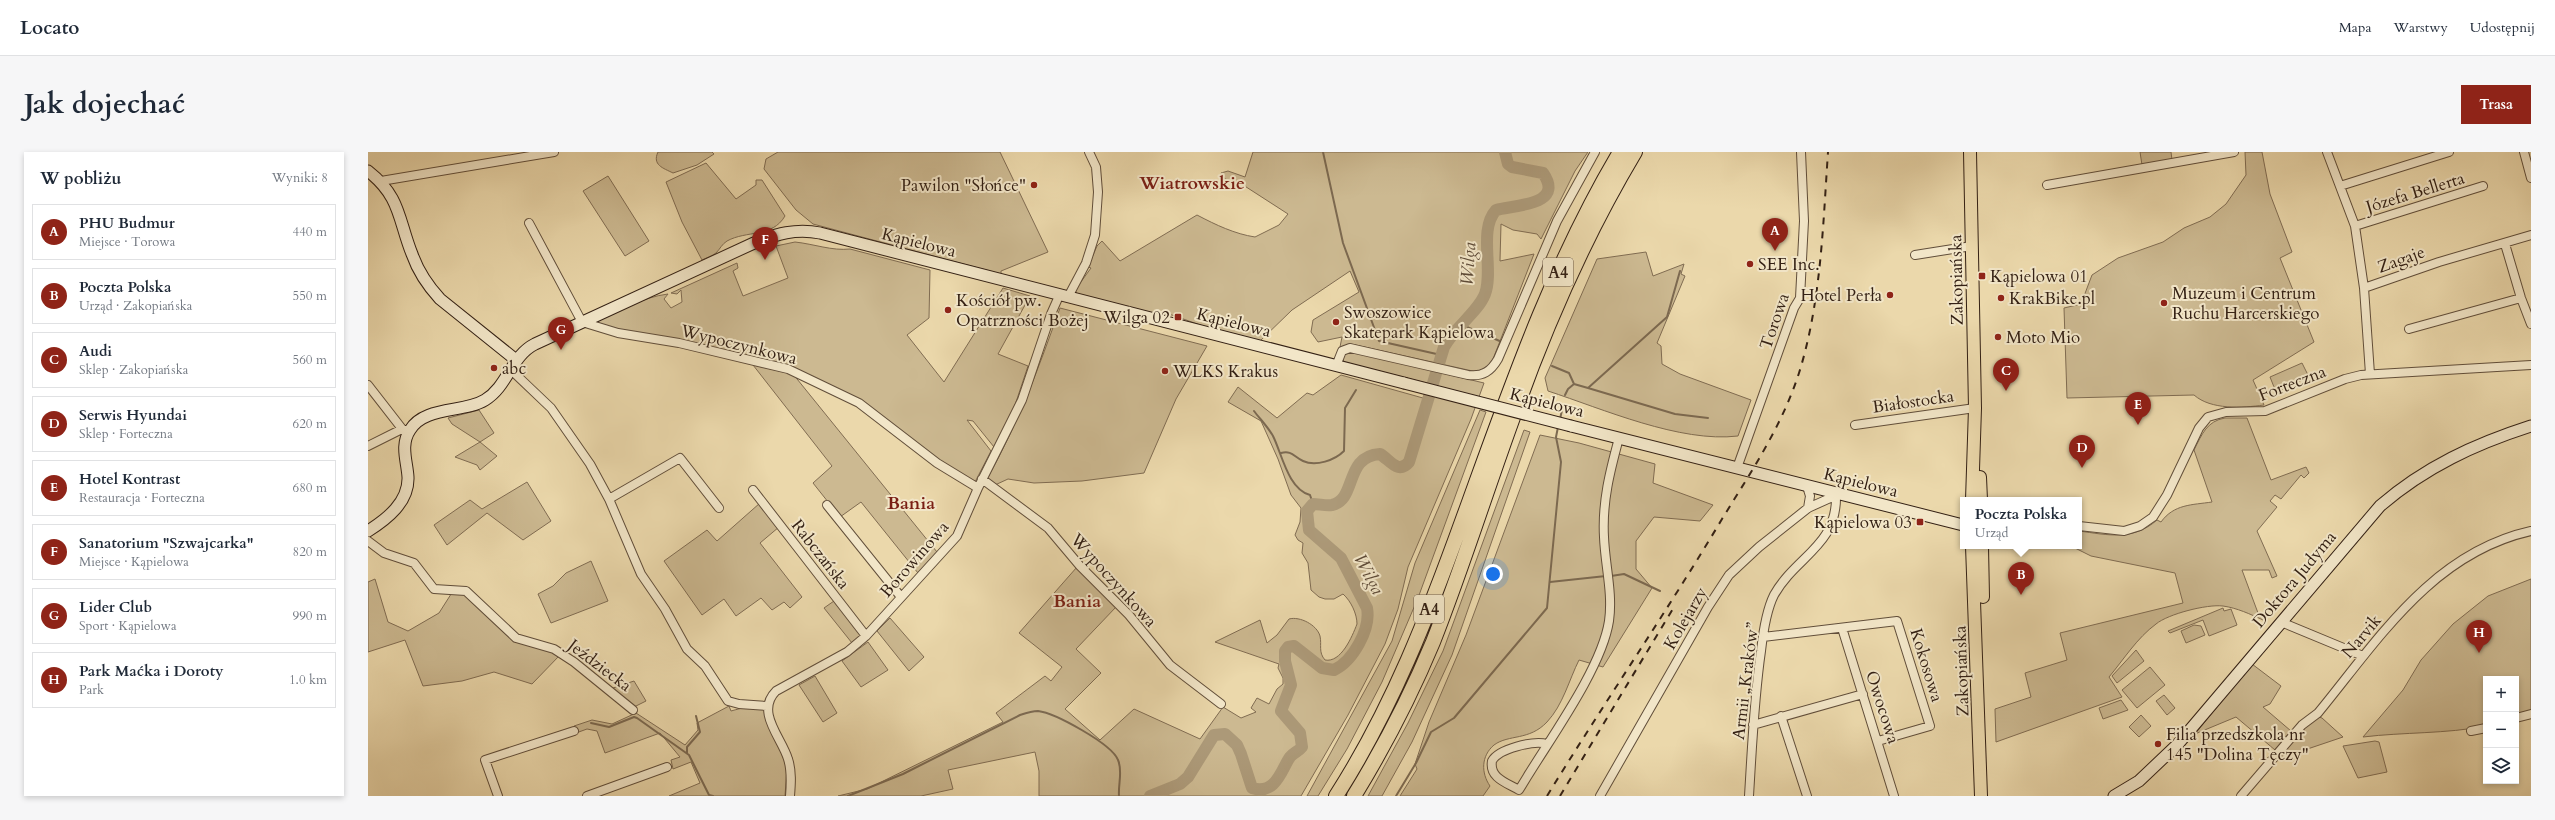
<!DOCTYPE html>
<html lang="pl">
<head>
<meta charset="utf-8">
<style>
  :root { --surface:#fff; --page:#f6f6f7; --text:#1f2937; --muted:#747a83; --line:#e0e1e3; --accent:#8f2418 }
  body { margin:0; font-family:Cardo,serif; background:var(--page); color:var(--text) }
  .controls { position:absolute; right:12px; bottom:12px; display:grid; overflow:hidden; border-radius:0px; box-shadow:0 2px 6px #0003 }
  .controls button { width:36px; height:36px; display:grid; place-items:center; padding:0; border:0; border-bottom:1px solid var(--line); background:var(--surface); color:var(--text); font:20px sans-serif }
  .you { position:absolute; left:1125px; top:422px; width:14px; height:14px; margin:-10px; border:3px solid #fff; border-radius:50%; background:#1a73e8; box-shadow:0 0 0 6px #1a73e833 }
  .badge { display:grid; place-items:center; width:26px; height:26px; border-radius:50%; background:var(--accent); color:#fff; font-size:13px; font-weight:700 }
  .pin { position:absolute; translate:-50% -33px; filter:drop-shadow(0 1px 2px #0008) }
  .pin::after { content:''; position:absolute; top:21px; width:14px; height:12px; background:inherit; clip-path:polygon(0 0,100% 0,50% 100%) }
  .popup { position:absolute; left:1592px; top:345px; width:122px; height:52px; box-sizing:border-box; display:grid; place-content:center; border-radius:0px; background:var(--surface); filter:drop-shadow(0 1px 3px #0005); font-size:13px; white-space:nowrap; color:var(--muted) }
  .popup b { font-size:15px; color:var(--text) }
  .popup::after { content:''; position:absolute; left:50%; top:100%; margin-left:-8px; border:8px solid transparent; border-top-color:var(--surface) }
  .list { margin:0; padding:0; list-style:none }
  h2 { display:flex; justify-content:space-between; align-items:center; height:52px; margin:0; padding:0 16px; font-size:17px }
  h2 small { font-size:13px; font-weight:400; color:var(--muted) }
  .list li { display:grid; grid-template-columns:26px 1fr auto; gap:12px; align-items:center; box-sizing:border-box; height:56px; margin:0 8px 8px; padding:0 8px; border:1px solid var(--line); border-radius:0px }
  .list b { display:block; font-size:15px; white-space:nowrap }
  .list p { margin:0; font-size:13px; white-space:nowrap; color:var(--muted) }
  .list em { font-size:13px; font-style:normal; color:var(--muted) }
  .icon { flex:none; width:22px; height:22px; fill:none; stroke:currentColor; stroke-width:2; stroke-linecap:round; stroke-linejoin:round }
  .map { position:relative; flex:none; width:2163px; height:644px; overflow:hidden; border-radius:0px }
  header { display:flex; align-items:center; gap:24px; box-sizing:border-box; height:56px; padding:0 20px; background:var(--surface); border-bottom:1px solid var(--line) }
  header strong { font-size:19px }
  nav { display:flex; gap:22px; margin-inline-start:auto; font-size:14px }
  .intro { display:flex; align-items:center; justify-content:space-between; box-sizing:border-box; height:96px; padding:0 24px }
  h1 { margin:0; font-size:28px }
  .button { padding:10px 18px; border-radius:0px; background:var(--accent); color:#fff; font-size:14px; font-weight:700 }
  main { display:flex; gap:24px; padding:0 24px }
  aside { flex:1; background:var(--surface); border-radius:0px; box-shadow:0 2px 6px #0003 }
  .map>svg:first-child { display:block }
</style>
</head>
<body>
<header>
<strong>Locato</strong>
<nav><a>Mapa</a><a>Warstwy</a><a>Udostępnij</a></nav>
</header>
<div class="intro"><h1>Jak dojechać</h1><a class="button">Trasa</a></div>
<main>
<aside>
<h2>W pobliżu<small>Wyniki: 8</small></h2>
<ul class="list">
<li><span class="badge">A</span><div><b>PHU Budmur</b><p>Miejsce · Torowa</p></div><em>440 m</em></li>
<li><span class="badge">B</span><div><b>Poczta Polska</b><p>Urząd · Zakopiańska</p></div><em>550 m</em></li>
<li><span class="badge">C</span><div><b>Audi</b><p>Sklep · Zakopiańska</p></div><em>560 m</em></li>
<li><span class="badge">D</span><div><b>Serwis Hyundai</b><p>Sklep · Forteczna</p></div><em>620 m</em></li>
<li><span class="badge">E</span><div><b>Hotel Kontrast</b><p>Restauracja · Forteczna</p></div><em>680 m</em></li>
<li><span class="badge">F</span><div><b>Sanatorium &quot;Szwajcarka&quot;</b><p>Miejsce · Kąpielowa</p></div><em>820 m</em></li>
<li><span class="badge">G</span><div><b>Lider Club</b><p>Sport · Kąpielowa</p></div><em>990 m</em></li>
<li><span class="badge">H</span><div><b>Park Maćka i Doroty</b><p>Park</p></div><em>1.0 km</em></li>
</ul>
</aside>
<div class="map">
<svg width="2163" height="644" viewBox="0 0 2163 644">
  <rect width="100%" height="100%" fill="#ebd8ab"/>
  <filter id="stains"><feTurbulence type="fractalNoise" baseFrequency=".005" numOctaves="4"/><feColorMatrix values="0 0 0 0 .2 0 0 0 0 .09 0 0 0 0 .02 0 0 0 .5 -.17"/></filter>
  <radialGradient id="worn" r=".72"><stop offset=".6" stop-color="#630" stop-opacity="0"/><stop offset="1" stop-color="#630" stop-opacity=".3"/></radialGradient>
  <!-- green -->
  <path fill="#ccb991" stroke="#806c52" d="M290,0h54l2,2 -17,11 -24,8c-10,-5 -21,-8 -15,-21z
    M410,0h222l48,100 -47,19v3l-188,-50 -17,-14 -32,-41 2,-10z
    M885,0h335l-13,19 -34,68 -4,-5 -24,-4 -12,-6 -1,37 34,-7 -41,105 -4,6 -12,7 -126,-28 -11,3 2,-10 -24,5 -7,-10 2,-12 46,-28 -9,-21 -58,39 -32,31 -54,-14 -34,-12 -20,-1 -75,-20 -2,-4 16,-22 -3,-1 9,-21 5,-5 18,20 77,-46c19,10 38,19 58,22l24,-12 9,-11 -48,-31 -15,-4 -4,-6 7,-2 17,6z
    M1772,0h31l1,8 -30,5z
    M1877,0h17l8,42 22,58 -12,6 34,84 -61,38 11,25c-22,3 -53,5 -70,-10l-127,3 -3,-90 17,-4 11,-29 26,-17 45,-16 21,-14 26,-11 16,-13 20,-29z
    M338,11l30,36 20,-14v-5h6l23,36c-13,22 -38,14 -58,25 -5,3 -7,8 -11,12 -4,3 -10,5 -14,7l-20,-38 -16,-40z
    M240,24l41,65 -24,15 -42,-65z
    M427,90c19,2 37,9 55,7l80,21 -1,48 -22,17 37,47 59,-94 27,8 -32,58 30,12 -14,42 -20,39 -21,-26 -6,-1 24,31 -16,31 -59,-36 -57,-47 -71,-32 -172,-36 -22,-8c24,-11 48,-26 74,-29l-4,5 7,9 11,-6 -1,-12 -4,4 -6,-1 66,-30 1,5 -5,3 10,25 45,-18 -12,-32z
    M1278,100l7,24 31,-12 -3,10 4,2 -28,67 4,3 1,18 18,10 71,26 -13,36c-58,7 -135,-27 -190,-45l-3,-13 52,-119z
    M692,156l147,38 -31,53 -32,74 -62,8 -48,2 -26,-4 -13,6 -8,-6c31,-55 52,-112 73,-171z
    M982,199l134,32 -13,36 -63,148 -10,42 -13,35 -37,71 -47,81h-262v-25l-4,-19 -87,18 5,19 -32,7h-83l29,-7 136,-67 -7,-9 49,-37 6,5 11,-14 -43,-34 58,-66 39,40 -40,42 25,24 -36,36 35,31 34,-31 66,30 23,-32 18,11 15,-6 -5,-4 6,-10 12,6 8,-15 6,-5v-6l-5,-10 1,-4 -64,-22 45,-22 7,23 10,-8 12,-16c11,-3 28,6 31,17 2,9 -2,16 5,24 16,3 27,-23 32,-36 0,-10 -6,-23 -14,-30l-9,5h-9l-6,-2 -8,-7 -3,-27 -6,-10 1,-10 -5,-3 -3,-5 5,-13 1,-14 -10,-13 -13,-36 -17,-38 -33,-19 10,-15 39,31 30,-25 6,2 28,-20 89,25 4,-15 -90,-23 -2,-5z
    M1934,211l7,14 -33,15 -6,-15z
    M385,213l40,9 144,178 -19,21 -57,-71 -21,15 -27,-34 19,-17z
    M111,258l15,23 -14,9 17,14 -17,14 -3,-5 -22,-8 25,-15 -28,-18 -4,-6z
    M1112,258l6,2 -68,186 -36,84 -35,67 -29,47h-11l85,-155 23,-78z
    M1857,266h22l24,62 35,-13 3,6 -5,5 -3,-3 -20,24 -6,-4 -5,6 7,6 -20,24 20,45 -5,2 -3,-8h-27l16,43 9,4 -4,3c-13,-6 -26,-12 -40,-14 -16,-2 -55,8 -67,18 -19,14 -32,35 -47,53l13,20 -126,45 -1,-33 36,-12 -6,-24 42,-13 -7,-27 123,-30 -8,-30 -84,-17 -20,-10h8v-15c29,4 54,10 78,-11l4,2c13,-18 31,-17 51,-20l-18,-52c8,-16 13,-29 31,-32z
    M1156,278l6,2 -78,223 -40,87 -30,54h-14l40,-73 35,-72z
    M1172,283l39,8 76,21 -2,19 60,22 -13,16 -46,-4 -18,24v28l16,19 -49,79 -24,-7c-10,20 -16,45 -32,62 -18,19 -38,12 -53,23 -13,11 -13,28 -4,41l-7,10h-83l17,-27 -2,-5 14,-42 37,-87z
    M159,330l24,39 -28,19 -36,-27 -40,32 -13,-20 36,-25 12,9z
    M392,351l19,24 -19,16 42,54 -12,11 -6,-6 -12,8 -11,-12 -25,18 -12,-17 -22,16 -38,-54 43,-31 10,11z
    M223,409l17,40 -57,22 -13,-29 15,-8 13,-13z
    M7,427l13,43 20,9 31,-18 14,-22 12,2 49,47 24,4 22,11 -28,29 -38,-12 -32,9 -39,5 -18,-46 -37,12v-70z
    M2163,427v133l-15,4v-37h-30v47c-40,8 -82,6 -123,11l40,-47 18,-30 32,-36 35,-28z
    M466,449l28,35 -10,7 -28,-35z
    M1855,456l1,3 7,-2 6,16 -28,11 -6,-16 -33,13 -2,-2z
    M522,466l34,39 -15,14 -32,-40z
    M1826,473l7,1 4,9 -19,8 -5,-12z
    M500,490l20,28 -27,17 -19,-26z
    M1768,498l8,11 -27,22 -5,-7z
    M1884,512l29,22 -11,18 -7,3 28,24 -16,19 -39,-33 -41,17z
    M1782,515l15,18 -28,23 -15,-18z
    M447,524l22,37 -14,9 -24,-37z
    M266,529l12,20 -12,6 -24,-18z
    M1796,543l11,13 -8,7 -11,-14z
    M1753,548l7,10 -25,9 -4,-11z
    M361,554l2,5c11,-3 23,-7 33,-1l23,57 -2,29h-116l31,-13 -9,-21 -18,7 -2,-9 9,-3 -20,-24 -55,20 -8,-22 -10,-2 -11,4 -2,-7 18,-6 20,4 24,-11 49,32 13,-15 -1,-7z
    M1773,563l10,11 -12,11 -10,-10z
    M1948,564l6,2 21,19 -71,24 21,-22h5l7,-7 -2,-3z
    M2007,589l4,1 8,30 -29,6 -15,-32z"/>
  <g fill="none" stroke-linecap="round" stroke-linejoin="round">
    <!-- stream -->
    <path stroke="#7c6950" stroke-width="2" d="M955,0l20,91 36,98 62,14
      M1092,172l42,18
      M1184,214l17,7 5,11
      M1220,236l87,26 33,4
      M1197,243l3,-6 6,-5 14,4 79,-71 13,-46
      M886,259c6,8 14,16 19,25 9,18 15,53 37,59l3,9
      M1192,267l3,-13
      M913,301c11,-3 13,4 22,8 13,6 32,-1 41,-10l1,-43 11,-18
      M1243,424l13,-2 36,17
      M1182,430l56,-6
      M223,571l18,4 25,-10 3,1 52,37 20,40 4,1
      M319,601v-6l13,-15 -4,-16
      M480,644l55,-22 117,-59c6,-2 12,-4 18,-4 17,2 74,33 80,49 5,11 0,24 1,36
      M1028,644l20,-33 15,-31 23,-14 93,-110 14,-146 -5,-25 2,-10"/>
    <!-- river -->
    <path stroke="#ac9978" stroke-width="12" d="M782,644l30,-12 8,-7 26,-42 11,-1 12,11 4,9 11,34c24,8 30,-20 38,-31 3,-4 9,-6 12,-10l-2,-14 -19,-22 10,-26 -6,-24v-10l3,-4 6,-1 28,22 12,2c19,-9 37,-41 33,-62l-26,-50 -32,-28 -2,-19 6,-7c6,0 13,2 19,1 25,-5 12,-49 48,-51 10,6 18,21 29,8l35,-115c11,-20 34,-35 41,-53 9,-24 -7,-64 11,-84 20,-5 69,-5 47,-37l-31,-6 -4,-3 -3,-12"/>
    <!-- street casing -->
    <g stroke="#614e3a" stroke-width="10">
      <path id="street" d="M1959,0l28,74 9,62 6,86
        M2156,0l7,26
        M13,29l173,-29
        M1679,33l187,-33
        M1972,34l109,-34
        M161,71l53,99 36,11 61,10 109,26 71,34 78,60 41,25
        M1987,74l128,-40
        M2137,92l16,54 10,26
        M1547,103l57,-9
        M1996,136l75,-26 92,-27
        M700,145l18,-34 9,-28 3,-43 -2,-25 -7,-15
        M2041,177l112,-31
        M968,214l6,-15 8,-3 118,27c15,2 23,-4 30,-16l59,-138 38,-69
        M142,217l41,39 39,56 19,35 32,75 24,35 22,40 18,17 23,35 11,3 28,2
        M0,233l35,45
        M1487,273l120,-17
        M0,294l32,-16h8
        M1369,316l57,-160 6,-10 4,-77 -3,-69
        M614,327l66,49 32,38 49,49 41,50 51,39
        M1439,334l3,10 -2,12
        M385,338l113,146
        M241,347l71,-41 39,50
        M459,353l74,92
        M1711,374l45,5 16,-5 13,-9 14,-22 32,-67 9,-11 18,-5 39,-1 80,-32 16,-4 170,-10
        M0,389l16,12 30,10 20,26 32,2 50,47 38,11 20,13 59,48
        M1913,470l82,34
        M1474,476l52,168
        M1395,485l134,-16 33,105 -52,15
        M1413,564l26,80
        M2148,566l15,-4
        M1385,573l110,-31
        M2103,579l15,-3
        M1179,592c-13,-4 -49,5 -55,17 -3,17 15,22 27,29l8,-13c25,-41 75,-110 82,-156 4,-28 -4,-56 -5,-84 -2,-35 6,-66 15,-99
        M130,644l-13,-36 89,-29
        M219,644l80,-29
        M422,644c1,-12 2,-25 -2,-37 -6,-21 -33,-47 -12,-68l71,-39 19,-16 91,-100 21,-48 44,-88 29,-86 8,-18
        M1232,644l108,-189 21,-32 30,-28 49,-39 31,-14
        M1381,644c3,-48 5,-97 12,-145 2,-18 5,-40 13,-56 22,-39 63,-49 62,-99
        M1873,644l61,-71 16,-12c60,-73 114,-160 213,-182"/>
    </g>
    <!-- secondary casing -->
    <g stroke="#332014" stroke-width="13">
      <path id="secondary" d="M0,19c33,26 30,48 44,83 6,17 16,32 28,45l76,61
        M1203,274l392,99
        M0,379c19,-12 41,-29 40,-54 -1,-16 -8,-32 2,-47 14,-24 54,-17 75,-30 23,-14 26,-44 50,-56l219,-101c22,-9 42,-15 66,-10l584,150
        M1746,644l25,-15 39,-37 202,-238c45,-39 95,-62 151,-80"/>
    </g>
    <!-- primary casing -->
    <g stroke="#332014" stroke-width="14">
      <path id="primary" d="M1602,0l5,256 -3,92
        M1612,325l1,23
        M1604,394l9,250
        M1614,394l1,51"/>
    </g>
    <!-- highway casing -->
    <g stroke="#332014" stroke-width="16">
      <path id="highway" d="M968,644c56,-87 93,-183 128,-280 45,-124 88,-250 156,-364
        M986,644c30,-49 57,-101 79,-154 30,-76 54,-154 82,-230 32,-90 71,-178 120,-260"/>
    </g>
    <!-- street -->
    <use href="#street" stroke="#f2e6c8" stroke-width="8"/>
    <!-- secondary -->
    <use href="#secondary" stroke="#f2e6c8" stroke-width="11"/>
    <!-- primary -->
    <use href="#primary" stroke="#ebd8ab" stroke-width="12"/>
    <!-- highway -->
    <use href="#highway" stroke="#ebd8ab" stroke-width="14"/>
    <!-- rail -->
    <path stroke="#332014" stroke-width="2" stroke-dasharray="7 7" stroke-linecap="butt" d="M1179,644c57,-93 119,-183 175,-277 29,-47 60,-93 77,-146 22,-70 24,-148 29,-221
      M1192,644l114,-189"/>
    <!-- secondary-bridge casing -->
    <g stroke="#332014" stroke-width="13" stroke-linecap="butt">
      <path id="secondary-bridge" d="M1036,231l167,43"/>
    </g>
    <!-- secondary-bridge -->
    <use href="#secondary-bridge" stroke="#f2e6c8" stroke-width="11"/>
  </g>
  <!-- markers -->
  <g fill="#8f2418" stroke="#f2e6c8" stroke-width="1.5">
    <circle cx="666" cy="33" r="4"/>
    <circle cx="1382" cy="112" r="4"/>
    <rect x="1610" y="120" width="8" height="8" rx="2"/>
    <circle cx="1522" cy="143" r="4"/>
    <circle cx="1633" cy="146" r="4"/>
    <circle cx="1796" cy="151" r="4"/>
    <circle cx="580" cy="158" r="4"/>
    <rect x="806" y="161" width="8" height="8" rx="2"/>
    <circle cx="968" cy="170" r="4"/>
    <circle cx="1630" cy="185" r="4"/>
    <circle cx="126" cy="216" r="4"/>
    <circle cx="797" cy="219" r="4"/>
    <rect x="1548" y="366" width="8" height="8" rx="2"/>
    <circle cx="1790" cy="592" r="4"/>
  </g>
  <g text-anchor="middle" stroke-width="4" stroke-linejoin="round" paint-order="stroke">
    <!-- shield labels -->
    <g fill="#f2e6c8" stroke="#6c5b4a" stroke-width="1">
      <rect x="1175" y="106" width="30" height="28" rx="3"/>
      <rect x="1046" y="443" width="30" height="28" rx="3"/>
    </g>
    <g font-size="16" font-weight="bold" fill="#332014">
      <text x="1190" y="126">A4</text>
      <text x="1061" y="463">A4</text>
    </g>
    <!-- poi labels -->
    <g font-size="17" fill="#332014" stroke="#f2e6c8" text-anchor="start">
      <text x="658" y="39" text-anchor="end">Pawilon "Słońce"</text>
      <text x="1390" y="118">SEE Inc.</text>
      <text x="1622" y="130">Kąpielowa 01</text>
      <text x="1804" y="147">Muzeum i Centrum<tspan x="1804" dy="20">Ruchu Harcerskiego</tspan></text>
      <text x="1514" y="149" text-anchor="end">Hotel Perła</text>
      <text x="1641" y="152">KrakBike.pl</text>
      <text x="588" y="154">Kościół pw.<tspan x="588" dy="20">Opatrzności Bożej</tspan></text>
      <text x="976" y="166">Swoszowice<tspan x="976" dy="20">Skatepark Kąpielowa</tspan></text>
      <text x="802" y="171" text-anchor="end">Wilga 02</text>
      <text x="1638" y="191">Moto Mio</text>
      <text x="134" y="222">abc</text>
      <text x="805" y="225">WLKS Krakus</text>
      <text x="1544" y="376" text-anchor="end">Kąpielowa 03</text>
      <text x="1798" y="588">Filia przedszkola nr<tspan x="1798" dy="20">145 "Dolina Tęczy"</tspan></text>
    </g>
    <!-- street labels -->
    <g font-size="17" fill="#332014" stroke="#f2e6c8">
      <text transform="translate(2047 40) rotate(-17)" y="6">Józefa Bellerta</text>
      <text transform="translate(551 90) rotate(14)" y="6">Kąpielowa</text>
      <text transform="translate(2033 107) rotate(-20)" y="6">Zagaje</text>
      <text transform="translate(1588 128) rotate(-91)" y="6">Zakopiańska</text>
      <text transform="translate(1406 169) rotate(-71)" y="6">Torowa</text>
      <text transform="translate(866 170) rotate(14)" y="6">Kąpielowa</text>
      <text transform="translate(371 192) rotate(14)" y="6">Wypoczynkowa</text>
      <text transform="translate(1924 231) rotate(-21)" y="6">Forteczna</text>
      <text transform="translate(1545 249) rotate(-8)" y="6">Białostocka</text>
      <text transform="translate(1179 250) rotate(14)" y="6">Kąpielowa</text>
      <text transform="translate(1493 330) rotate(14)" y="6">Kąpielowa</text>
      <text transform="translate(453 402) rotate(52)" y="6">Rabczańska</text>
      <text transform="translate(546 407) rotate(-49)" y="6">Borowinowa</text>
      <text transform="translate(1926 427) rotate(-50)" y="6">Doktora Judyma</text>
      <text transform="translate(746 428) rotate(48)" y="6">Wypoczynkowa</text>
      <text transform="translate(1317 466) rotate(-60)" y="6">Kolejarzy</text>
      <text transform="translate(1993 484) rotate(-50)" y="6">Narvik</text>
      <text transform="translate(232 513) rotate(37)" y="6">Jeździecka</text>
      <text transform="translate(1559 513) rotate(73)" y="6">Kokosowa</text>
      <text transform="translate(1593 519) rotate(-92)" y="6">Zakopiańska</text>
      <text transform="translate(1377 529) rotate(-83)" y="6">Armii „Kraków”</text>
      <text transform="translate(1515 555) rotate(72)" y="6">Owocowa</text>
    </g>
    <!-- neighbourhood labels -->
    <g font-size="18" font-weight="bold" fill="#7a1f14" stroke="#f2e6c8">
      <text x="824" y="37">Wiatrowskie</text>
      <text x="543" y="357">Bania</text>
      <text x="709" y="455">Bania</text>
    </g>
    <!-- water labels -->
    <g font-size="18" font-style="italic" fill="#5d4a37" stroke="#f2e6c8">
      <text transform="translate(1100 112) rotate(-86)" y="6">Wilga</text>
      <text transform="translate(1001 422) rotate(62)" y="6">Wilga</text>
    </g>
  </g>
  <rect width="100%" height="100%" filter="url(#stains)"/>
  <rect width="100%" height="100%" fill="url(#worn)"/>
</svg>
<div class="controls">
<button>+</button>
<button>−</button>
<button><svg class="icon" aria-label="layers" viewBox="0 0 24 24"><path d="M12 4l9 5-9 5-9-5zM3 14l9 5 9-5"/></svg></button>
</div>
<div class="you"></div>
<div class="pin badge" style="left:1407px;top:99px">A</div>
<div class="pin badge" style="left:1653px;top:443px">B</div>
<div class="popup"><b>Poczta Polska</b>Urząd</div>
<div class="pin badge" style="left:1638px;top:239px">C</div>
<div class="pin badge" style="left:1714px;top:316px">D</div>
<div class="pin badge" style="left:1770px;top:273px">E</div>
<div class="pin badge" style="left:397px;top:108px">F</div>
<div class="pin badge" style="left:193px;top:198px">G</div>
<div class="pin badge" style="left:2111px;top:501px">H</div>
</div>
</main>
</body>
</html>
